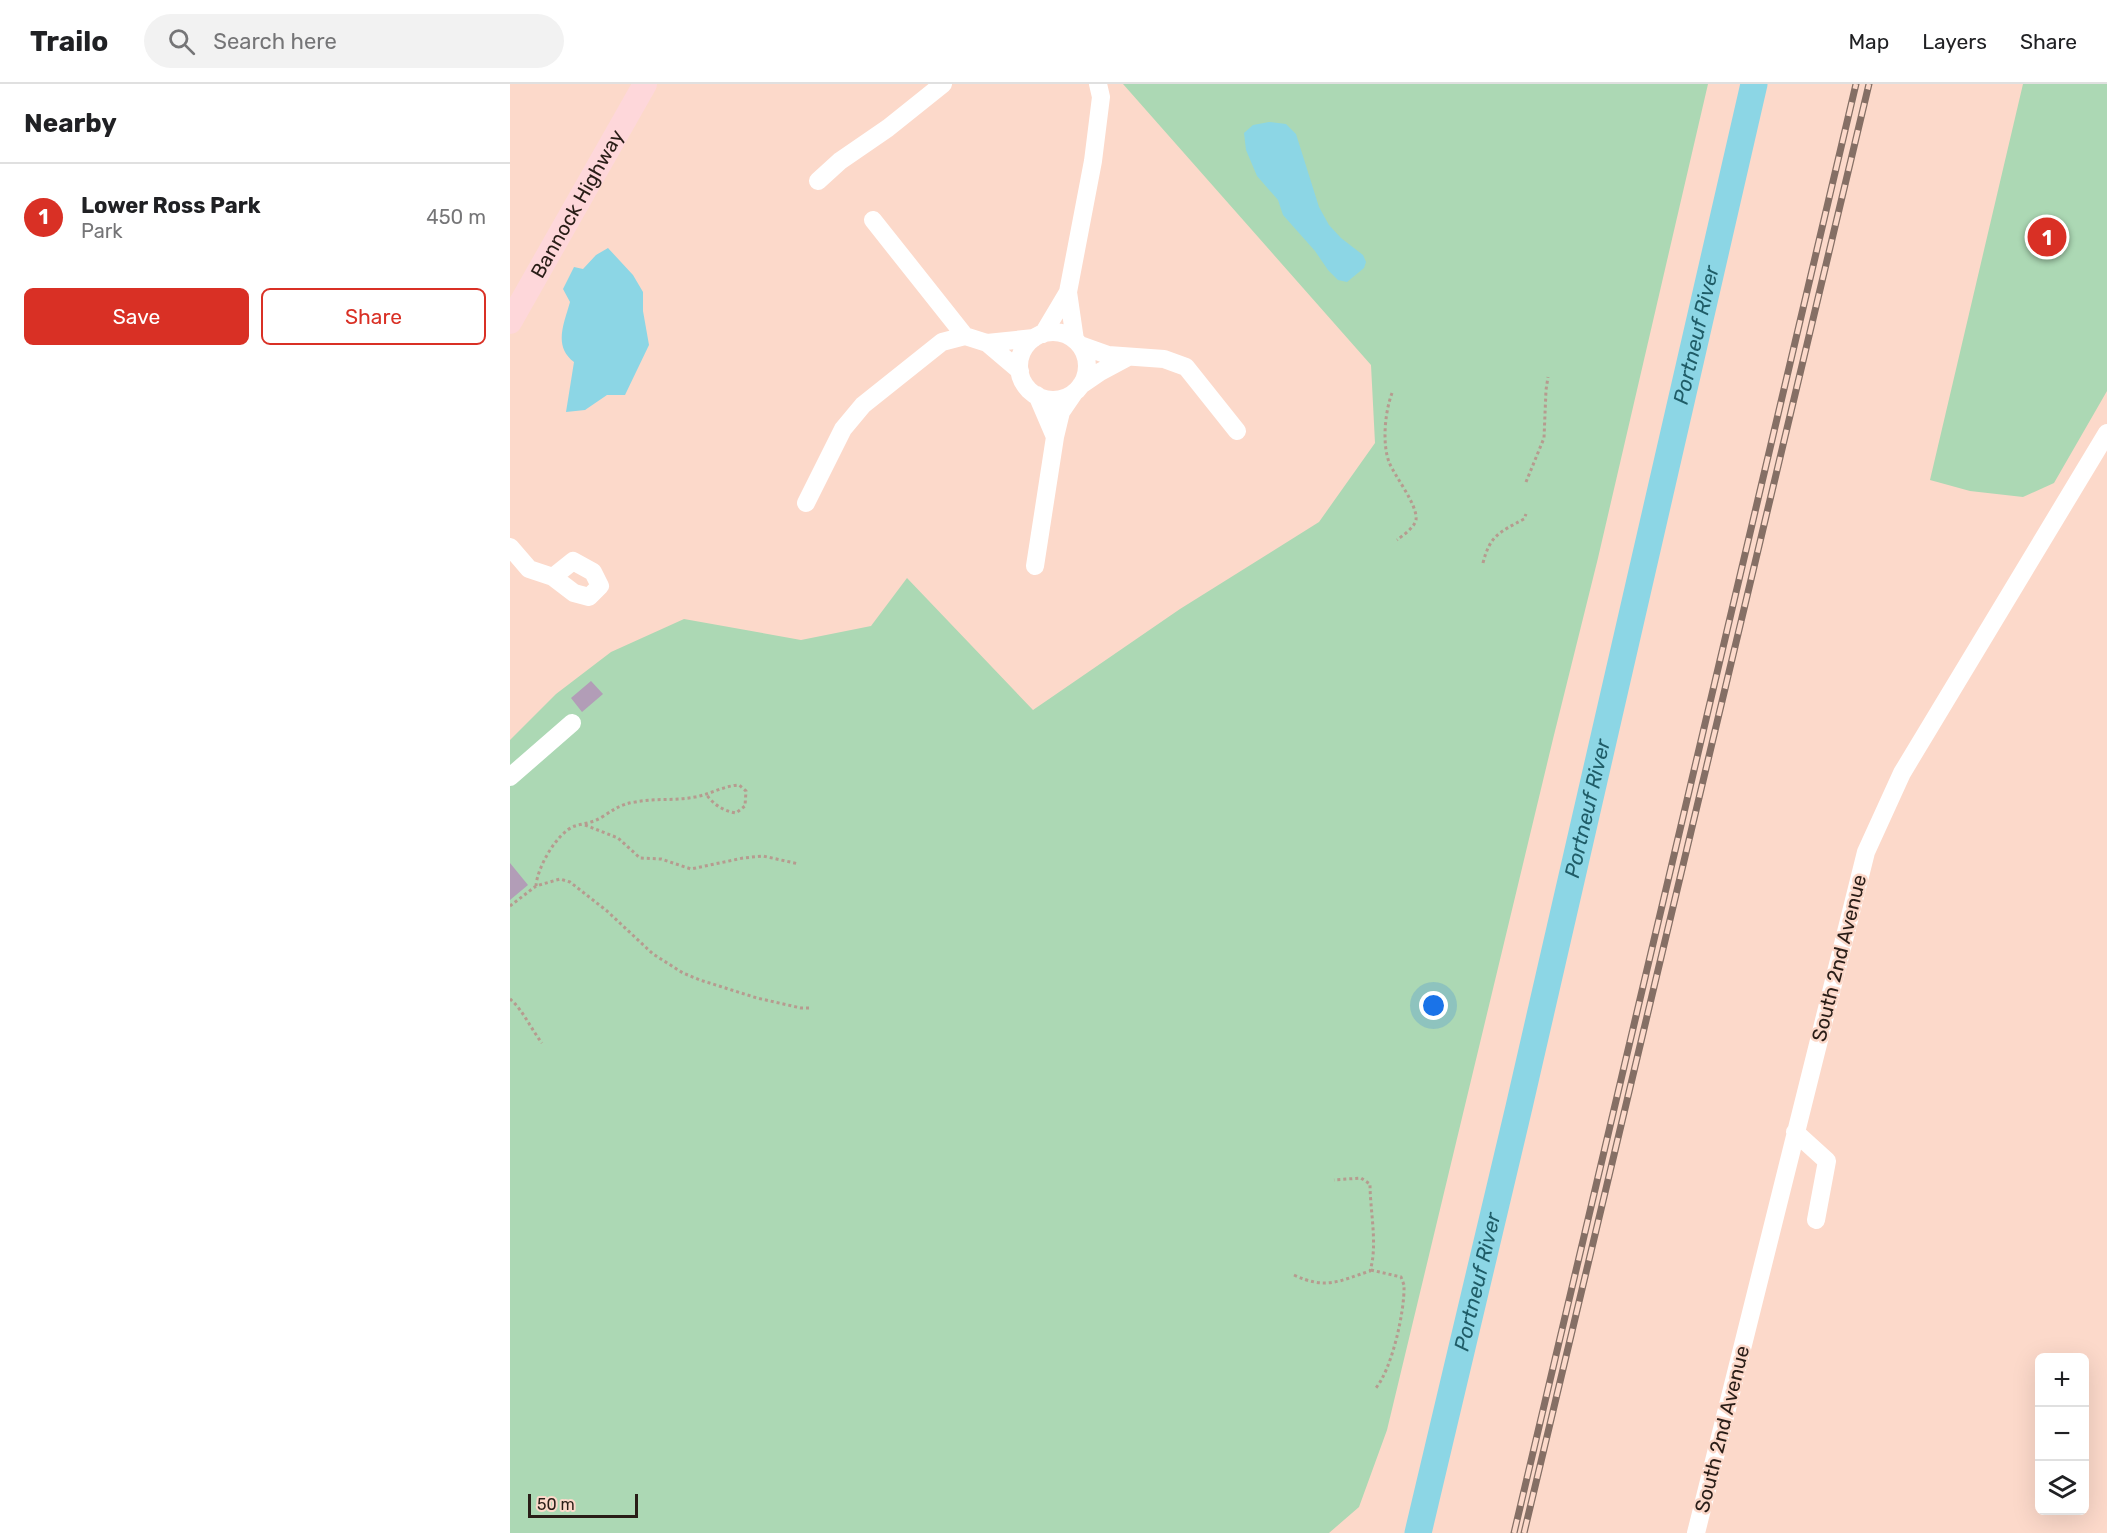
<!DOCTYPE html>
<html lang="en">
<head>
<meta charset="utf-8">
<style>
  :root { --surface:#fff; --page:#f2f2f2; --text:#202124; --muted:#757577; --line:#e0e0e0; --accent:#d93025 }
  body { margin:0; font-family:Rubik,sans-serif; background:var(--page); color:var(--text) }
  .controls { position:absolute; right:18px; bottom:18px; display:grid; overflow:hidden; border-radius:9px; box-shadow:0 6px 24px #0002 }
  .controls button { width:54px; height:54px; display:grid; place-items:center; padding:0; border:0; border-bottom:2px solid var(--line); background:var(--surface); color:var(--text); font:30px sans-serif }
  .scale { position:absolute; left:18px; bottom:15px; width:110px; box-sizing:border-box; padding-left:6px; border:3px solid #291d17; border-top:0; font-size:16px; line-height:21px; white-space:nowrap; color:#291d17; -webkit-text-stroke:4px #fcd9ca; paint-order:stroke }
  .you { position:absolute; left:924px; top:922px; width:21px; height:21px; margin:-15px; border:4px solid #fff; border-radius:50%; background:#1a73e8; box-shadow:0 0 0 9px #1a73e833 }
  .badge { display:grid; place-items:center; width:39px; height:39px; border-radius:50%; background:var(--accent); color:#fff; font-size:20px; font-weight:700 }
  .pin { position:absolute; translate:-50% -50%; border:3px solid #fff; box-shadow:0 2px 6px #0006 }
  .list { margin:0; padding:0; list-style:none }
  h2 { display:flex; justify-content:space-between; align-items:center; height:78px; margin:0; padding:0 24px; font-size:26px }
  h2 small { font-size:20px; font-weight:400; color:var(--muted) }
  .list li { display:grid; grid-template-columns:39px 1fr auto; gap:18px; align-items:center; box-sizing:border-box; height:108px; padding:0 24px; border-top:2px solid var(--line) }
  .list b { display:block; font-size:22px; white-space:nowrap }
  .list p { margin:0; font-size:20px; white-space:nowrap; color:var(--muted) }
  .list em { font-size:20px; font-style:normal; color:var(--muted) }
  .actions { display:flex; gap:12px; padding:18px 24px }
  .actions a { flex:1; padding:14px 0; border:2px solid var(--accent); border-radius:9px; text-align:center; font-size:21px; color:var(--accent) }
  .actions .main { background:var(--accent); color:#fff }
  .icon { flex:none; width:33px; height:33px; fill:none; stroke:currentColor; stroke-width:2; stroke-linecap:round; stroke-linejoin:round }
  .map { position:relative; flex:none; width:1597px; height:1449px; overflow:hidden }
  header { display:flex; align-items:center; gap:36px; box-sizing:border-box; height:84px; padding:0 30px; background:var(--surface); border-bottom:2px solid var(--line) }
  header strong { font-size:28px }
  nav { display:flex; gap:33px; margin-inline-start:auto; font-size:21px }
  .search { width:420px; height:54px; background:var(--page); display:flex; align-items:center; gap:15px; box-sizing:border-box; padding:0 21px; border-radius:33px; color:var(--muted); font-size:22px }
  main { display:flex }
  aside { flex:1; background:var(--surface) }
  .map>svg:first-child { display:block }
</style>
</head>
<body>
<header>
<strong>Trailo</strong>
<div class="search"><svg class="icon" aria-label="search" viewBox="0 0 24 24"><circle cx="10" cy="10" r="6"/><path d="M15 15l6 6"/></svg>Search here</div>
<nav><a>Map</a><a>Layers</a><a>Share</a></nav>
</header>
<main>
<aside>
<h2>Nearby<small></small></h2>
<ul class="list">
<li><span class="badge">1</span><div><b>Lower Ross Park</b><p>Park</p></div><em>450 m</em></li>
</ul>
<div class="actions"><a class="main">Save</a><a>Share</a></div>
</aside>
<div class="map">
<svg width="1597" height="1449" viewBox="0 0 1597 1449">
  <rect width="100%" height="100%" fill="#fcd9ca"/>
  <!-- green -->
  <path fill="#acd8b4" d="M613,0h585l-110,474 -45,181 -166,691 -28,77 -30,26h-819v-793l46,-46 55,-42 73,-33 117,21 70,-14 36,-48 126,132 147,-101 139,-87 56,-79 -4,-78z
    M1513,0h84v307l-53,92 -31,14 -53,-6 -40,-11z"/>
  <!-- water -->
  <path fill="#8cd6e5" d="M759,38l17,2 10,10 23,73 10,18 12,13 22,17 3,7 -2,6 -17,14 -9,-2 -10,-10 -13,-19 -32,-36 -5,-15 -21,-24 -11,-26 -2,-17 9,-8z
    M98,164l25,27 10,17v19l6,34 -24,50h-18l-22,15 -19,2 8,-50c-21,-16 -10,-38 -4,-60l-7,-13 11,-22 9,2 13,-14z"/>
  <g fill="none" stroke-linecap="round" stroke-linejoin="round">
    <!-- river -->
    <path stroke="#8cd6e5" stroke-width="27" id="s1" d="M908,1449l101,-426 235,-1023"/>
  </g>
  <!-- building -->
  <path fill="#b29db7" d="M81,597l12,13 -21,18 -11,-14z
    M0,779l18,22 -18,15z"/>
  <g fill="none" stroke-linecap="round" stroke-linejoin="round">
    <!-- path -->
    <path stroke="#b69b8f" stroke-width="3" stroke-dasharray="3 3" stroke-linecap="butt" d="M882,309c-7,19 -10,50 -3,69 6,15 29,43 27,58 -2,8 -14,16 -19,20
      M1016,398l18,-44 2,-48 2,-13
      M973,479c7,-28 17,-31 41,-44l2,-5
      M75,741l33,13 22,20 21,1 30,10 52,-11 20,-2 36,8
      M26,802c1,-18 21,-54 39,-60 9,-3 18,-3 27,-9 11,-7 19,-13 33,-15 20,-4 40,-1 60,-5 16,-3 28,-11 44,-12l7,6 -1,15 -9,7c-13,-2 -23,-9 -30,-19
      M0,822l26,-20 24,-7 10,3 37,29 46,43 30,19 17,7 57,18 44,10h11
      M0,915c13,11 21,30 32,44
      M861,1186l30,7 3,8c1,25 -12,85 -29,104
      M784,1191c32,15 45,6 76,-4 8,-26 0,-60 0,-87l-9,-6 -27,2"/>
    <!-- minor -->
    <path stroke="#fff" stroke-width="18" d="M308,97l22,-20 48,-33 55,-44
      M363,136l92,116
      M558,208l7,48
      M509 282a34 34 0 1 1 68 0a34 34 0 1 1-68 0Z
      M533,250l25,-42 25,-131 8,-64 -3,-13
      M477,259l47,-5
      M570,261l28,10 56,4 22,8 51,64
      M571,301l19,-13 28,-15
      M527,311l18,42
      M296,419l37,-74 20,-24 79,-63 23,-6 22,7 33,28
      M0,463l19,22 24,8
      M63,477l20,11 7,14 -11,11 -15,-4 -21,-16z
      M525,482l20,-129 6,-25 13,-19
      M0,693l62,-54
      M1285,1048l32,29 -11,59
      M1186,1449l170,-681 36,-79 205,-340"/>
    <!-- major -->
    <path stroke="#fed7da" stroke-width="24" id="s2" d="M0,238l135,-238"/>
    <!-- rail casing -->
    <g stroke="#856f65" stroke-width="7">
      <path id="rail" d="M1004,1449l342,-1449
        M1014,1449l345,-1449"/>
    </g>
    <!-- rail -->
    <use href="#rail" stroke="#fcd9ca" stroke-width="4.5" stroke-dasharray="14" stroke-linecap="butt"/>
  </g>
  <g text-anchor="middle" stroke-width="5" stroke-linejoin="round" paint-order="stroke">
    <!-- street labels -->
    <g font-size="20" fill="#291d17" stroke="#fcd9ca">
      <text dy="7" stroke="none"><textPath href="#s2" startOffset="136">Bannock Highway</textPath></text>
      <text transform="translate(1329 874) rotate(-76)" y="7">South 2nd Avenue</text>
      <text transform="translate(1212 1345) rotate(-76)" y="7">South 2nd Avenue</text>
    </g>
    <!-- water labels -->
    <g font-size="21" font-style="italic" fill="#1f5c67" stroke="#fcd9ca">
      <text dy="7" stroke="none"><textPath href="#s1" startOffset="1230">Portneuf River</textPath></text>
      <text dy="7" stroke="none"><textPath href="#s1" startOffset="744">Portneuf River</textPath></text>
      <text dy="7" stroke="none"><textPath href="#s1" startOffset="258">Portneuf River</textPath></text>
    </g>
  </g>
</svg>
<div class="controls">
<button>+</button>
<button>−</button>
<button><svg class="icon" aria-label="layers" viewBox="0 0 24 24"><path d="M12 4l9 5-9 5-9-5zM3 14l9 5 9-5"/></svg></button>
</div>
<div class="scale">50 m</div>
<div class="you"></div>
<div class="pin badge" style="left:1537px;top:153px">1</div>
</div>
</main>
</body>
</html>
